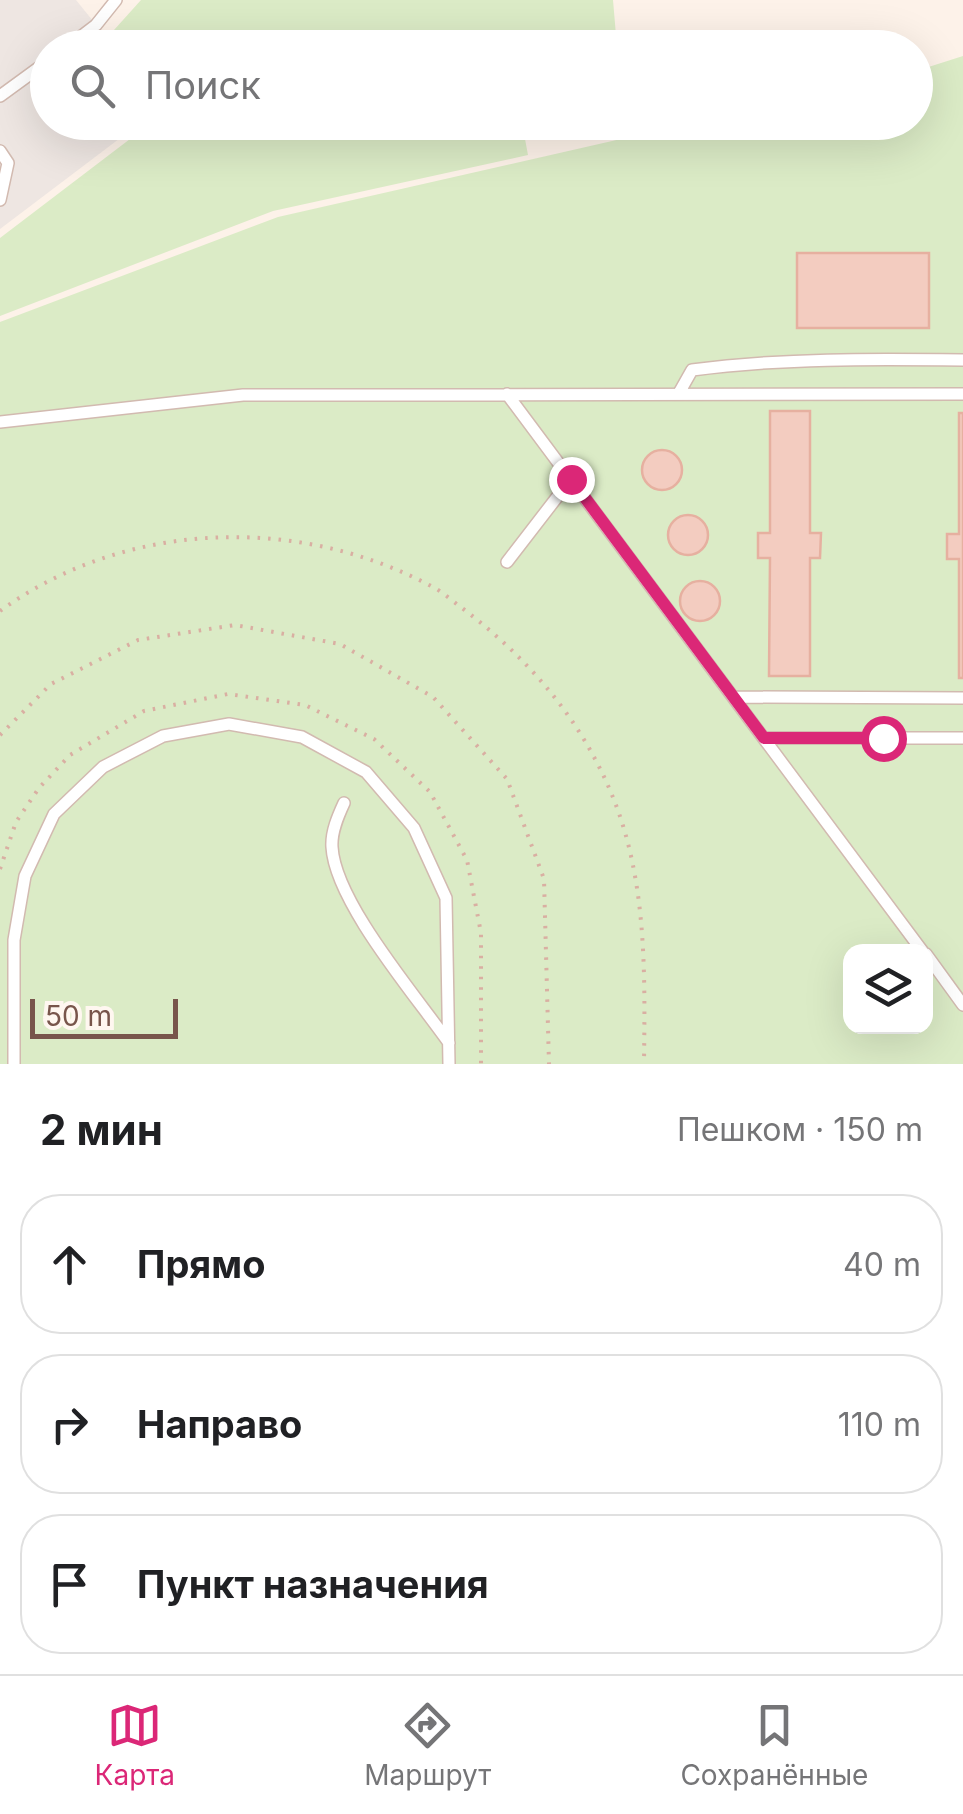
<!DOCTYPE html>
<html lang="ru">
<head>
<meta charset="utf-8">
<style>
  :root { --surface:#fff; --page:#f6f6f6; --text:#202124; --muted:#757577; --line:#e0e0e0; --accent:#db2777 }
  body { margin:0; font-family:Inter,sans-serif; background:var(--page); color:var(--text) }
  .controls { position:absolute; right:30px; bottom:30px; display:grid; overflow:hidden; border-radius:20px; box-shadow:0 10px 40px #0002 }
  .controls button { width:90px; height:90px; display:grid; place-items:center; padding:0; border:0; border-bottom:2px solid var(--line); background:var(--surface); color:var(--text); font:50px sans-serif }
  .scale { position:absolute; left:30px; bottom:25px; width:148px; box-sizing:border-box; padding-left:10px; border:5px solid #78554b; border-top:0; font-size:28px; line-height:35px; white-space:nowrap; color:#78554b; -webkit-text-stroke:8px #fff7f0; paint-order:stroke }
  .stop { position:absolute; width:30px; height:30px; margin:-22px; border:8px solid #db2777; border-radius:50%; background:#fff }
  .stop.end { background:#db2777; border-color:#fff; box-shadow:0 2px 10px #0008 }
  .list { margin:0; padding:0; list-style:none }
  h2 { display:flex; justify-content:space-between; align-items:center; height:130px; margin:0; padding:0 40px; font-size:42px }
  h2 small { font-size:32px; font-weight:400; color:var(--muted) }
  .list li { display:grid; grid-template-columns:65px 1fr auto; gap:30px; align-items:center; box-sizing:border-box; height:140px; margin:0 20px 20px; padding:0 20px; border:2px solid var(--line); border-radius:40px }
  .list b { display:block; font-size:38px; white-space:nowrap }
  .list em { font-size:32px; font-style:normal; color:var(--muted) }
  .icon { flex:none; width:55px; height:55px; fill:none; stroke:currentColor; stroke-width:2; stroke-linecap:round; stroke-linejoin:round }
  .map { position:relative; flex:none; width:963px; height:1064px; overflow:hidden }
  .search { position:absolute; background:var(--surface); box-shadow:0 10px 40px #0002; left:30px; right:30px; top:30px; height:110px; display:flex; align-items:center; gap:25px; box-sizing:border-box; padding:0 35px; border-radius:55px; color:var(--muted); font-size:38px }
  .sheet { height:610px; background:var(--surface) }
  nav { display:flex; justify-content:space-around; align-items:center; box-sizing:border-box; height:140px; border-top:2px solid var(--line); background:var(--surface); font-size:28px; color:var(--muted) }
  nav a { display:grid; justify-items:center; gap:5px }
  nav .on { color:var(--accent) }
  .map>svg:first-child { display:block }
</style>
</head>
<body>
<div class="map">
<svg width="963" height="1064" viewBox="0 0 963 1064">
  <rect width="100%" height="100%" fill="#fdf2e9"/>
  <!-- industrial -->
  <path fill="#eee6e2" d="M0,0h76l38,47 -66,1v74l92,1 -140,106z"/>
  <!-- green -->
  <path fill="#dbebc6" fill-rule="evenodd" d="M141,0h472l4,47h-490l-13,-17z
    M963,56v1008h-963v-742l278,-105 413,-94 225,-1v-51zM850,952h76v74h-76z
    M151,123h371l6,32 -255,56 -273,105v-78z"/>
  <!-- building -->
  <path fill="#f3ccc0" stroke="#e6b0a0" stroke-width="2.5" d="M105,36l9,12h-22v-1z
    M797,253h132v75h-132z
    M770,411h40v122h11l-1,25h-10v118h-41l1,-118h-12v-25h12z
    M959,413h4v265h-4v-119h-12v-25h12z
    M642 470a20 20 0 1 1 40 0a20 20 0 1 1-40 0Z
    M668 535a20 20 0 1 1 40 0a20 20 0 1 1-40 0Z
    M680 601a20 20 0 1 1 40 0a20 20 0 1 1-40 0Z"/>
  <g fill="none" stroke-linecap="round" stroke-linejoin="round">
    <!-- service casing -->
    <g stroke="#d2bab0" stroke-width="14">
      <path id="service" d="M66,48l30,-23 20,-25
        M0,96l48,-35
        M0,151l8,12 -8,37
        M679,393l13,-23c90,-12 180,-11 271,-10
        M507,394l416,558
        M0,422l243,-27 720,-1
        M507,562l64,-83
        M735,697l228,1
        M764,738h199
        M344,803c-6,13 -13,29 -12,44 3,55 84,149 117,196
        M926,954l37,51
        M14,1064v-124l11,-64 29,-62 49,-47 60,-31 66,-12 73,13 64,35 48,56 32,70 3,166"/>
    </g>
    <!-- path -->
    <path stroke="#d9afa2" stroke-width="4" stroke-dasharray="2.5 8" stroke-linecap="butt" d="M0,611c124,-90 296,-97 431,-25 11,5 21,15 31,22 65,49 119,111 150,187 35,85 33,178 32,269
      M0,735l51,-51 87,-44 97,-15 105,19 93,53 74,82 37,100 5,185
      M0,869l16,-47 23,-34 31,-33 74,-44 84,-17 77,11 69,34 56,53 37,68 14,73v131"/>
    <!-- service -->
    <use href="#service" stroke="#fff" stroke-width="11"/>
  </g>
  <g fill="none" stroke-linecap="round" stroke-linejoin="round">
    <!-- route -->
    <path stroke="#db2777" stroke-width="12" d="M571,479l193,259h119"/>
  </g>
</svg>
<div class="controls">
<button><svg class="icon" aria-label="layers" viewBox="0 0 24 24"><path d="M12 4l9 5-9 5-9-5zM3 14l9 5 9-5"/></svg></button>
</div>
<div class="scale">50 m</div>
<div class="stop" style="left:883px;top:738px"></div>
<div class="stop end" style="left:571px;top:479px"></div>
<div class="search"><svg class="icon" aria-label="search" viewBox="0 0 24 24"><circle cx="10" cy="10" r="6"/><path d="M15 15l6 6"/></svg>Поиск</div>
</div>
<section class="sheet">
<h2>2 мин<small>Пешком · 150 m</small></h2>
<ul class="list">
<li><svg class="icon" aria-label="ahead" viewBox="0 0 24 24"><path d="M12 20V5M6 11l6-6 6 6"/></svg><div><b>Прямо</b></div><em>40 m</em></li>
<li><svg class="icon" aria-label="right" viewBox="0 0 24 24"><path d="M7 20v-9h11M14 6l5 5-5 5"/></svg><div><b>Направо</b></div><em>110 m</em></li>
<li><svg class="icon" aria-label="arrive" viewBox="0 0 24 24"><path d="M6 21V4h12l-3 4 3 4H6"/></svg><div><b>Пункт назначения</b></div></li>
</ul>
</section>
<nav>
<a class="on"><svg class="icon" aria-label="map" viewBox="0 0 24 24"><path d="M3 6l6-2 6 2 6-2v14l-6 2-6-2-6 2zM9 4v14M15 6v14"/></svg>Карта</a>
<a><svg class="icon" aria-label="directions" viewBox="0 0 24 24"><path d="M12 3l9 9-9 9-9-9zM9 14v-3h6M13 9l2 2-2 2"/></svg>Маршрут</a>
<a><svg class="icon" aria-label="saved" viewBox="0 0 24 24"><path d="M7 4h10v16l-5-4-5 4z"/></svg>Сохранённые</a>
</nav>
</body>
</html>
